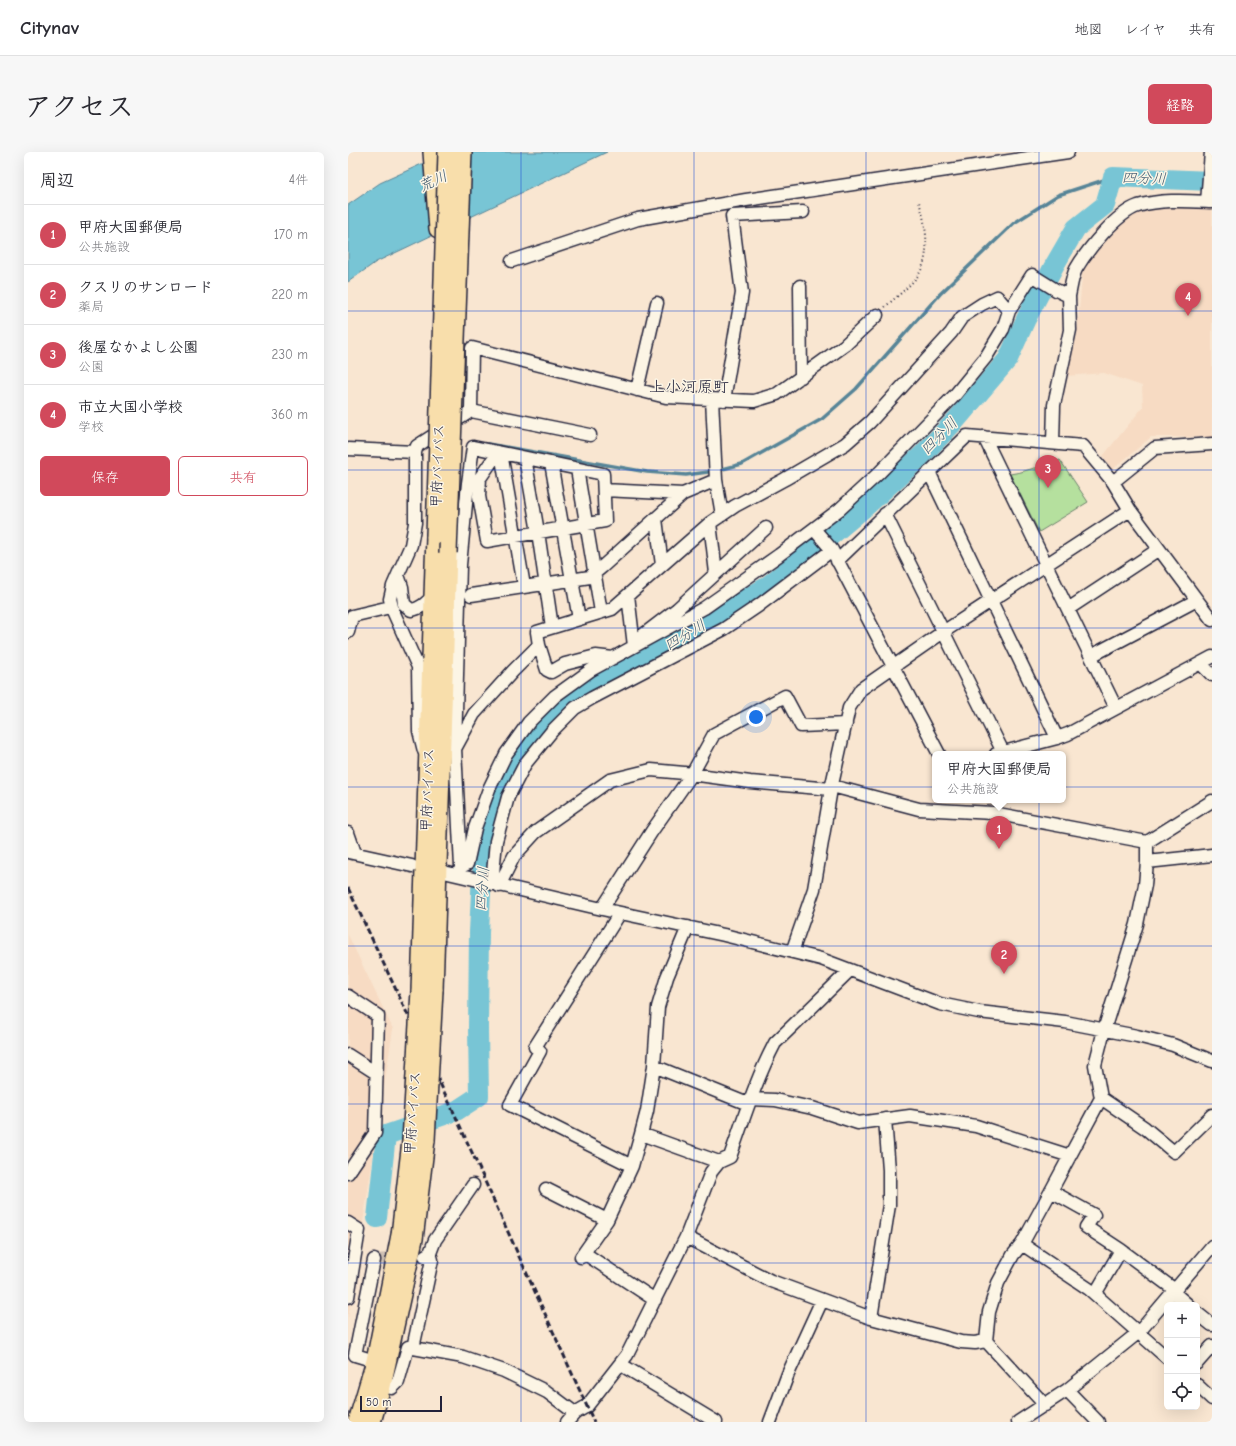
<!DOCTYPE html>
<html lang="ja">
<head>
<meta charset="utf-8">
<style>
  :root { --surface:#fff; --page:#f7f7f7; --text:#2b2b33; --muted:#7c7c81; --line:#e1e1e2; --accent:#d1495b }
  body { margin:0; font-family:"Comic Neue","Klee One",sans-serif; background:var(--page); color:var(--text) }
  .controls { position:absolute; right:12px; bottom:12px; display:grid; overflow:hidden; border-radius:6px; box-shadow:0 4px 16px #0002 }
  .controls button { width:36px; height:36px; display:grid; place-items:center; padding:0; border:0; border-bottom:1px solid var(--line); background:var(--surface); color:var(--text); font:20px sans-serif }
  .scale { position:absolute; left:12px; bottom:10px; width:82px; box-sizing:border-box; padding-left:4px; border:2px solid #22223b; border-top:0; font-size:11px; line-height:14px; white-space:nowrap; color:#22223b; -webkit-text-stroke:3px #fcf5e5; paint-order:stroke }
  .you { position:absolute; left:408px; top:565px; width:14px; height:14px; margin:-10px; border:3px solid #fff; border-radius:50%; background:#1a73e8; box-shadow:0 0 0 6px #1a73e833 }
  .badge { display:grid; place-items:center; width:26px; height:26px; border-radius:50%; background:var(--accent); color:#fff; font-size:13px; font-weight:700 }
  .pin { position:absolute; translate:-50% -33px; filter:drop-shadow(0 1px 2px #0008) }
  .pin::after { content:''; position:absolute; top:21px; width:14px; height:12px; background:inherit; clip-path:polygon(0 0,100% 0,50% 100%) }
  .popup { position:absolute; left:584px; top:599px; width:134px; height:52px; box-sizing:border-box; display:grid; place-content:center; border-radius:6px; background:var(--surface); filter:drop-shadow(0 1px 3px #0005); font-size:13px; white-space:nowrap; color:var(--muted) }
  .popup b { font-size:15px; color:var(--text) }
  .popup::after { content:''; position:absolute; left:50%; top:100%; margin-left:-8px; border:8px solid transparent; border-top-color:var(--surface) }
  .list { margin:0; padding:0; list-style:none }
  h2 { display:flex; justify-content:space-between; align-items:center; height:52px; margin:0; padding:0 16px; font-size:17px }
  h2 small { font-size:13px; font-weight:400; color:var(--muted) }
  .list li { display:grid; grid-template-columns:26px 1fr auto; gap:12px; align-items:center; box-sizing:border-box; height:60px; padding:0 16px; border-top:1px solid var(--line) }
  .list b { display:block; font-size:15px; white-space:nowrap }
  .list p { margin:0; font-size:13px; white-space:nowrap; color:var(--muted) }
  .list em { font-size:13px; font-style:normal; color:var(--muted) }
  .actions { display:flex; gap:8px; padding:12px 16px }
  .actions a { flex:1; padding:9px 0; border:1px solid var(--accent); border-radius:6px; text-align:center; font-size:14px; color:var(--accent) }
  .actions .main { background:var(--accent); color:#fff }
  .icon { flex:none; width:22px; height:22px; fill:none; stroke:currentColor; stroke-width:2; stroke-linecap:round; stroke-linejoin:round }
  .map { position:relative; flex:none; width:864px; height:1270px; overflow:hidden; border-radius:6px }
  header { display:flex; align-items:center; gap:24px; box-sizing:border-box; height:56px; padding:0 20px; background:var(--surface); border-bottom:1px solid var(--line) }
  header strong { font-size:19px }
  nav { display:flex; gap:22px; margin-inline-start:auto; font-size:14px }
  .intro { display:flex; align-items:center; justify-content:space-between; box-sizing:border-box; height:96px; padding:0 24px }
  h1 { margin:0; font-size:28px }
  .button { padding:10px 18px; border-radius:6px; background:var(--accent); color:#fff; font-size:14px; font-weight:700 }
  main { display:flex; gap:24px; padding:0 24px }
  aside { flex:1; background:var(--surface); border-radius:6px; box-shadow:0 4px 16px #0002 }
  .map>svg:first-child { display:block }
</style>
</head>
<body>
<header>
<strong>Citynav</strong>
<nav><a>地図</a><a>レイヤ</a><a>共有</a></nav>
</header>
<div class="intro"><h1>アクセス</h1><a class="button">経路</a></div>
<main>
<aside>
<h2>周辺<small>4件</small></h2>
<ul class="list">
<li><span class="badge">1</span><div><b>甲府大国郵便局</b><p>公共施設</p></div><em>170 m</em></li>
<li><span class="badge">2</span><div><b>クスリのサンロード</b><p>薬局</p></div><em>220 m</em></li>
<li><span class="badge">3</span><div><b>後屋なかよし公園</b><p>公園</p></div><em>230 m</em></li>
<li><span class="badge">4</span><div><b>市立大国小学校</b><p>学校</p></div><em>360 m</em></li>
</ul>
<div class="actions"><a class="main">保存</a><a>共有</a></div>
</aside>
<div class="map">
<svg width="864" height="1270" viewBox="0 0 864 1270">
  <rect width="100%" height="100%" fill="#f9e6d1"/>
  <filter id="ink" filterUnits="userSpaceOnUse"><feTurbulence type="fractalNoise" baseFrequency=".025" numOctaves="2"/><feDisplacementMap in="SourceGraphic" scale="8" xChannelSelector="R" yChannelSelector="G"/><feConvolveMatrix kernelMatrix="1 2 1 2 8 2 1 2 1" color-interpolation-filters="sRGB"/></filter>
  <g filter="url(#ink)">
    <!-- built -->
    <path fill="#f7dbc3" d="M843,52l21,2v231h-61l-39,33 -9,-14 40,-49 -1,-21 -38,-13 -38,3 11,-41 6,-69 35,-41 13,-11 27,-6z
      M0,783l45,94 -45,290z"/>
    <!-- green -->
    <path fill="#b5e09e" stroke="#6c816c" d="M712,308l28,42 -49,30 -29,-58 11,-2 13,-4h7z"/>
    <!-- water -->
    <path fill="#78c5d5" stroke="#568497" d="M100,0h159l-231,110 -28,20v-77l32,-22z"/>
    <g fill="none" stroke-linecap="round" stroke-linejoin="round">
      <!-- stream -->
      <path stroke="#568497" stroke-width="3.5" d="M140,292l159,28 39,3 29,-4 27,-7 80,-45 34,-30 84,-95 74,-71 44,-28 55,-18"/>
      <!-- river -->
      <path stroke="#78c5d5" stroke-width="20" d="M29,1066l9,-83 70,-24 23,-15 -1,-68 1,-96 3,-59 7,-45 13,-42 18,-30 23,-32 33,-28 42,-25 50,-25 98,-59 61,-48 38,-32 56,-51 36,-37 51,-60 18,-40 28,-53 22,-38 29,-23 8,-28 99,4"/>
      <!-- minor-tunnel -->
      <path stroke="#cebfb3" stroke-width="12" stroke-dasharray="12 6" stroke-linecap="butt" d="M26,1108l28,-2"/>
      <!-- minor casing -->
      <g stroke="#22223b" stroke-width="15">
        <path id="minor" d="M859,50l4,-50
          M164,109l126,-42 108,-19 322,-48
          M452,134l1,91
          M289,238l20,-87
          M376,248l18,-107 -10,-77 71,-4
          M123,259l119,24
          M636,285l132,271
          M705,291l1,-38 16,-75 -1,-34
          M0,297l67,3
          M153,301l23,133
          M177,306l13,74 14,95
          M203,311l28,156
          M229,317l24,143
          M581,320l128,266
          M368,328l6,35
          M765,330l42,-34 57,-4
          M256,338l79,4
          M537,362l118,238
          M308,367l6,46
          M362,371l6,50
          M466,377l18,21 107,204
          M489,409l130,-125 116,10 30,36 17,28 82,110
          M50,423l4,12 2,17 7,6c9,-1 15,-7 21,-13
          M123,443l119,-18 12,-10 81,-73 33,-14 -4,-81
          M280,443l6,51
          M720,457l91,-60
          M0,480l4,-16 34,-8
          M295,483l34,-26 89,-81
          M191,493l8,25 4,2 14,-8 31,-8 17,2
          M743,504l106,-56
          M853,512l11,11
          M108,595l18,-33 39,-43 26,-26 -2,-13 75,-23 98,-86 25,-17 50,-27 60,-35 25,-22 81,-89 11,-16 20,-13 15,-7 12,14
          M76,599l-5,-20 -1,-64 -25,-56 -3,-12 3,-13 18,-41 4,-22v-71l2,-6 54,-35 1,-63 194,49 88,4 23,-7 68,-49 32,-30
          M648,602l61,-16 11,-4 144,-77
          M484,634l87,23 74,4 154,29 65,-41
          M0,681l7,20
          M799,690v20l65,-7
          M0,700l64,14
          M113,715l6,-3 8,-36 14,-39 17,-35 23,-32 26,-26 36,-26 113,-62 75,-53 61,-46 39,-36 39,-40 37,-38 31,-38 17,-28 6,-18 23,-36 24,15 13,6c2,-9 3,-19 7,-27 11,-19 41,-56 62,-63 24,-7 50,-5 74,-4
          M100,721l154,36 122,26 97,24 119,45 39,8 86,10 72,14 36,9 39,16
          M111,722l2,-7 -6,-119 5,-183 8,-82 5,-36 130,27 2,47 -118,20 -8,-45 1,-18 18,-26
          M144,732l4,-43 12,-44 17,-33 27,-33 23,-23 17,-10 132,-69 34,-23 74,-56
          M151,734l15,-30 22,-24 74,-52 41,-10 33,3 66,9 81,7
          M254,757l50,-78 40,-57 22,-40 71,-38 16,30 45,-2
          M272,761l-85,134 5,4 -30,54 122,61
          M444,800l22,-63 17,-100 18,-81 12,-19 82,-57 187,-122
          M0,844l30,20 -3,117 -27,40
          M0,903l28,18
          M306,914l94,38
          M753,946l44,30 29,24 38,-37
          M402,947l25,1 37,8 46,15 52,-7 66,10 94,30
          M293,982l78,28
          M198,1037l61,31
          M703,1039l43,24 -8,12 35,23 54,40
          M0,1071l11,7 -11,67
          M338,1085l85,44 100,37 90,24 14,1 11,-2
          M674,1092l67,45 78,69
          M236,1101l71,47
          M77,1104l5,-3 5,-13 38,-55
          M233,1105l26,-37 25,-54 9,-32 6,-23 7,-45 4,-59 9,-30 21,-50
          M26,1108l-19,95 20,6
          M825,1140l15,13
          M747,1142l26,-44
          M849,1161l15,12
          M523,1166l18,-113v-35l-4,-51
          M65,1196l19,-88 -2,-7
          M849,1211l15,-17
          M272,1212l96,58
          M849,1233l15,14
          M34,1234l10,2 6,-6 10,-35 55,10 41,14 43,21 28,21
          M719,1238l31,32
          M697,1253l-59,-64 3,-29 9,-29 15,-28 9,-11 29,-53 50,-93 -6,-33 9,-35 33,-106 8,-39 2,-23
          M219,1270l8,-9 12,-7 40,-51 59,-118 25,-65 8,-10 11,-5c14,-39 26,-78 45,-114l74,-72
          M422,1270l18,-48 34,-74
          M670,1270l49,-32 72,-58 73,-86"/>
      </g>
      <!-- highway casing -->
      <g stroke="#22223b" stroke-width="20">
        <path id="highway" d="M84,0l6,77
          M86,838l14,-437
          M72,839l15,-455
          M9,1270l18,-61 25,-126 11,-94
          M24,1270l10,-36 32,-147 12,-99"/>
      </g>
      <!-- path -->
      <path stroke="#22223b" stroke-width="2" stroke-dasharray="1 3" stroke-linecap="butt" d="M537,155c10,-9 23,-19 32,-30 15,-21 9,-53 2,-75"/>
      <!-- minor -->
      <use href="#minor" stroke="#fcf5e5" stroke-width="12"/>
      <!-- highway -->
      <use href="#highway" stroke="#f8deab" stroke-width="17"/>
      <!-- rail -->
      <path stroke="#22223b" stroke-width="3" stroke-dasharray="6 3" stroke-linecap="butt" d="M0,736l107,227 139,307"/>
      <!-- highway-bridge casing -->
      <g stroke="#22223b" stroke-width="20" stroke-linecap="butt">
        <path id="highway-bridge" d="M87,384l12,-384
          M100,401l15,-401
          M78,988l8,-150
          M63,989l9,-150"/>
      </g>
      <!-- highway-bridge -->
      <use href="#highway-bridge" stroke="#f8deab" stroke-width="17"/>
    </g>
  </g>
  <!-- grid -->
  <path fill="none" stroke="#1d4ed8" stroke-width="1" stroke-opacity="0.55" d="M173,0v1270M346,0v1270M518,0v1270M691,0v1270M0,159h864M0,318h864M0,476h864M0,635h864M0,794h864M0,952h864M0,1111h864"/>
  <g text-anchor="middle" stroke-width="3" stroke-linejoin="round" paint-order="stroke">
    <!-- street labels -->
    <g font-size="14" fill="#22223b" stroke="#fcf5e5">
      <text transform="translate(89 314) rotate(-88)" y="5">甲府バイパス</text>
      <text transform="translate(79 638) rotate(-88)" y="5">甲府バイパス</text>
      <text transform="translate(64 961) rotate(-86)" y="5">甲府バイパス</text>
    </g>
    <!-- water labels -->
    <g font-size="15" font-style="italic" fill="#405b71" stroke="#fcf5e5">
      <text transform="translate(796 26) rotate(2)" y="5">四分川</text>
      <text transform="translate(85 29) rotate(-24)" y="5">荒川</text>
      <text transform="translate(591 284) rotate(-45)" y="5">四分川</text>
      <text transform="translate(337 483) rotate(-31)" y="5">四分川</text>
      <text transform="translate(134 737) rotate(-86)" y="5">四分川</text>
    </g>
    <!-- quarter labels -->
    <g font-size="16" fill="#22223b" stroke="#fcf5e5">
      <text x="341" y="240">上小河原町</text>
    </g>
  </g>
</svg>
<div class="controls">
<button>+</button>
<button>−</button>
<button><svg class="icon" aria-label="locate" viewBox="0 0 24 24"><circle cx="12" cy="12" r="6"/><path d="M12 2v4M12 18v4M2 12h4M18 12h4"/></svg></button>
</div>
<div class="scale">50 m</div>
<div class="you"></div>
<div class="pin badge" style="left:651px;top:697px">1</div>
<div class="popup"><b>甲府大国郵便局</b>公共施設</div>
<div class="pin badge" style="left:656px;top:822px">2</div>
<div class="pin badge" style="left:700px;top:336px">3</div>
<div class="pin badge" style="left:840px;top:164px">4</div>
</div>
</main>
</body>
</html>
